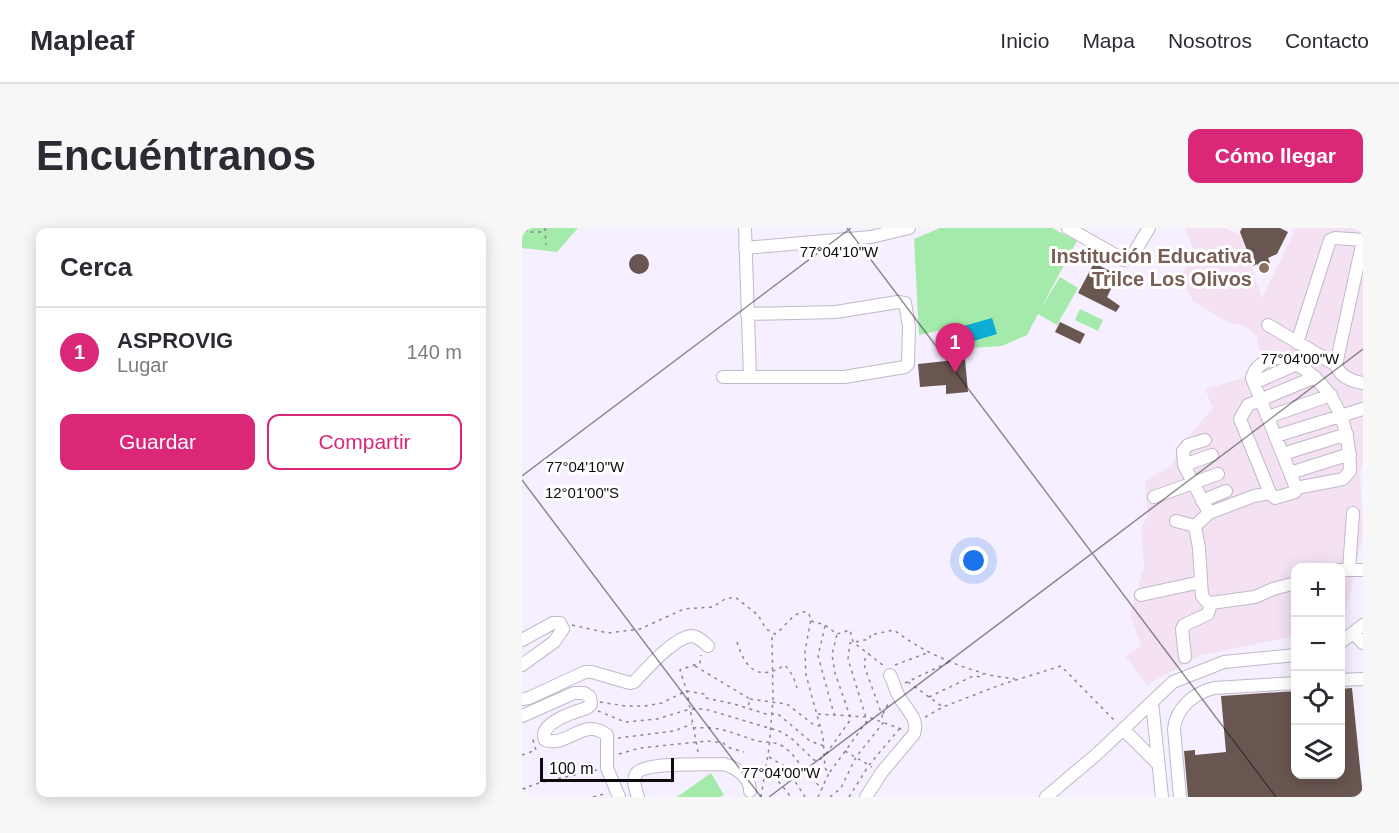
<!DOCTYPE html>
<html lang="es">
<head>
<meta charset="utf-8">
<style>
  :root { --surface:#fff; --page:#f7f7f7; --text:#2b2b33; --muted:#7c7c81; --line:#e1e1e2; --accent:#db2777 }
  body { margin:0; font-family:Arial,sans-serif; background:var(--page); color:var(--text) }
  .controls { position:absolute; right:18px; bottom:18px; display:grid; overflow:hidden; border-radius:12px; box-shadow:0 3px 15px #0003 }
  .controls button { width:54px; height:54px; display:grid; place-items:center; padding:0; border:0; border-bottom:2px solid var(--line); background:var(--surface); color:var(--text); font:30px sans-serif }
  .scale { position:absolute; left:18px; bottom:15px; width:134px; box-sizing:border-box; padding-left:6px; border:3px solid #0d0a10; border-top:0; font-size:16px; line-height:21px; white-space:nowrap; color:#0d0a10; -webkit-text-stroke:4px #fff; paint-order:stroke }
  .you { position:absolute; left:452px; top:333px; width:21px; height:21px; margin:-15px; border:4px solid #fff; border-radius:50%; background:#1a73e8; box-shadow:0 0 0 9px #1a73e833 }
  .badge { display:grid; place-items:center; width:39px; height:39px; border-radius:50%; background:var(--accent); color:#fff; font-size:20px; font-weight:700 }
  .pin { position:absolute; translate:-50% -50px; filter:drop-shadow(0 2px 3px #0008) }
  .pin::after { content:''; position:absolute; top:32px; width:21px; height:18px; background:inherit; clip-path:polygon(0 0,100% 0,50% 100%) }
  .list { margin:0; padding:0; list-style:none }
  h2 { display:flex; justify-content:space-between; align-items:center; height:78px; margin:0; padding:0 24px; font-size:26px }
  h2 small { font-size:20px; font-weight:400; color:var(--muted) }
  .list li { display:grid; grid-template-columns:39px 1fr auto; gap:18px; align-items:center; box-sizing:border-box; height:90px; padding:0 24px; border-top:2px solid var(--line) }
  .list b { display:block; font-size:22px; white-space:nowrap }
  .list p { margin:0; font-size:20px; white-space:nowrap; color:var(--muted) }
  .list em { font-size:20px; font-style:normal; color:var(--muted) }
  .actions { display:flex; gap:12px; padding:18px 24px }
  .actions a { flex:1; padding:14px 0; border:2px solid var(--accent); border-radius:12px; text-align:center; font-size:21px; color:var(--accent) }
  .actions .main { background:var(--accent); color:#fff }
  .icon { flex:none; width:33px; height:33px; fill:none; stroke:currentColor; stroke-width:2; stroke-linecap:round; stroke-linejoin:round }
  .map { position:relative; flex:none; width:841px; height:569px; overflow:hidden; border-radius:12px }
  header { display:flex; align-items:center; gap:36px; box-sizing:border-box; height:84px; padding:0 30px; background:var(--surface); border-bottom:2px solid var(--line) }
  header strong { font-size:28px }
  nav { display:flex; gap:33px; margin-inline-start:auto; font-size:21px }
  .intro { display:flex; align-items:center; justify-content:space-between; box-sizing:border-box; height:144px; padding:0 36px }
  h1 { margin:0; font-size:42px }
  .button { padding:15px 27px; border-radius:12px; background:var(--accent); color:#fff; font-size:21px; font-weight:700 }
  main { display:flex; gap:36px; padding:0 36px }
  aside { flex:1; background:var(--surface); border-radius:12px; box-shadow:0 3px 15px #0003 }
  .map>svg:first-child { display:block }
</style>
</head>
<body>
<header>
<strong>Mapleaf</strong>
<nav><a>Inicio</a><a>Mapa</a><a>Nosotros</a><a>Contacto</a></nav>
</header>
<div class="intro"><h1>Encuéntranos</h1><a class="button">Cómo llegar</a></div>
<main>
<aside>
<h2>Cerca<small></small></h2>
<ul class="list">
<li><span class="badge">1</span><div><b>ASPROVIG</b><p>Lugar</p></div><em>140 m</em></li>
</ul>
<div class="actions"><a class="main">Guardar</a><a>Compartir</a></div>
</aside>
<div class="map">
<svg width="841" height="569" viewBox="0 0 841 569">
  <rect width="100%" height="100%" fill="#f6efff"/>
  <!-- industrial -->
  <path fill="#f4e2f2" d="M661,0h43l15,8 21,62 34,-70h67v234l-3,11 3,60 -17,78 -5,3 -1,-46h-44l-1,68 -94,19 -54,30 -22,-29 16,-10 -11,-31 14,-48 -3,-39 7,-12 -3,-34 27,-18 7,-17 34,-39 -8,-19 38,-11 23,-24 19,-2 -26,-2 -2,-13 -12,-11 -16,-3 -36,-22 -9,-17 -1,-10 10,-24 -7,-20z"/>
  <!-- green -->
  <path fill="#a4ebab" d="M0,0h56l-21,24 -35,-4z
    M418,0h112l25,13 -37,69 20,-33 18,11 -21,37 -19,-11 -11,21 -25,11 -46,3 -6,-21 -31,7 -5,-96z
    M558,81l23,11 -5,11 -23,-11z
    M189,545l13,22 -3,2h-44z"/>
  <!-- water -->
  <path fill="#0dacd5" d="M470,90l5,16 -33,10 -4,-17z"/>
  <!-- building -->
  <path fill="#6a5651" d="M720,0h38l8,4 -11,22 -9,4 2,5 -11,6 -2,-5 -4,2 -13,-34z
    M107 36a10 10 0 1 1 20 0a10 10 0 1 1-20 0Z
    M572,35l24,12 -11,22 13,9 -4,6 -38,-19z
    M538,94l25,12 -5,10 -25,-12z
    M443,131l3,33 -22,2v-9l-26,2 -2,-23z
    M830,460l11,109h-175l-4,-46 11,-1v5l31,-3 -5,-56 75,-5v83h45v-85z"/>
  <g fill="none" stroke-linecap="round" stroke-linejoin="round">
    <!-- minor casing -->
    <g stroke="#c0b8cb" stroke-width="14">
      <path id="minor" d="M223,0l5,148
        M546,0l56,32 8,-4 17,-28
        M841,12l-27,125c4,12 15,16 27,18
        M223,20l126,-11 38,-9
        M746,97l68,40
        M775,115l33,-103 5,-2 28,2
        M753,130c11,0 20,5 29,11 34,24 46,62 46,102l-7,8 -47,9 -44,-110c3,-12 12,-17 23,-20z
        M201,149h121l61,-10 3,-3 1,-38 -4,-23 -7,-1 -62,10 -89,2
        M732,155l43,-19
        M746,189l63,-22
        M754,208l87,-27
        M761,226l64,-20
        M662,237l-1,-14 5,-6 17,-5
        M768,245l60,-19
        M748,265l-30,-74 8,-14 67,-28
        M632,269l64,-23
        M680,273l24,-10
        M687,285l-25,-48 28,-10
        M654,293l19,5 14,-13 45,-17 16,-3 5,5 20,-6 1,-4
        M673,298l4,22 3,48 4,5 5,2 44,-6 18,-8 23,-6
        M818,342h23
        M827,342l4,-57
        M619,367l60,-13
        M832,406l9,9
        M0,412l31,-17h7l3,6 -9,13 -32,23
        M818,415l23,-18
        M663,429l-3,-28 2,-4 24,-11 3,-11
        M818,452l23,-1
        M0,471l7,-1 56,-26h7l38,11 4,-1c13,-13 39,-44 57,-46 7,0 12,6 17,10
        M630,474l10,95
        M0,488l52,-23h10l6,4 1,7 -4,4c-13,4 -49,15 -42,32 23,8 39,-24 62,-5v33l12,29
        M601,501l35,35
        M116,569c-2,-7 -6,-16 -2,-23 8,-13 72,-9 88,-10 13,4 26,13 26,27
        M344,569l16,-25 32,-38c5,-16 -7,-23 -14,-36 -5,-7 -6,-16 -10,-23
        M524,569l51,-43 76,-72 51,-20 72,-7
        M658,569l-6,-68c2,-21 20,-36 40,-41l82,-5"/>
    </g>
    <!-- path -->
    <path stroke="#8c8692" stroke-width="1.5" stroke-dasharray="3 4.5" stroke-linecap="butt" d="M5,0v4h18
      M23,0l1,17
      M289,393l14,4 12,9 13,-4 3,12 31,24
      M50,397l36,8 32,-4 44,-20 29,-2 12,-8 10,-2 23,18 8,14 9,5c11,-7 18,-24 33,-22l3,7 -6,32 1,24 17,62 2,31 4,5 -11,24
      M303,398l-7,30 16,58
      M215,414c8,27 22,40 48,23l8,11 4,12
      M373,437l32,-12
      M173,438l55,33 -2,8
      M386,454l35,25
      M383,455l44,-21
      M407,469l44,-21 9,1 1,-3
      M228,471l37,5 27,21 6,1
      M78,474l25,4h19l18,-3 24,-12 19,3 1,4 28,6 32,10h12l32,27 14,5
      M76,483l27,11 32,-3 33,-10h15l74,22 11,6 24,23 4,1 4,-3
      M296,486l50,3 36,13
      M361,486l6,-12
      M403,489l18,-10 57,-22 61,-19 54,55
      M171,500c28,-2 39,5 64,13 10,2 18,0 27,6 15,11 22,31 39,41
      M96,510l56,-7 18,-7
      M323,523l27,16
      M176,524l-11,-60 -7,-22 20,-7 1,-8
      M97,526l21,-6 68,-7 15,2 7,5 14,4
      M304,526l25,-35 -16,-46 -3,-18 5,-21
      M0,527l14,-5 -3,-10h2
      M247,529l17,10 19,30
      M308,544l37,-51 -19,-62 2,-16 20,-4v-4l24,-5c26,20 57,34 89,43 10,4 22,4 32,6
      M244,545l13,9 12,15
      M0,561l17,-6 58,-13
      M1,569l2,-9
      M71,569l14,-4
      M239,569l8,-49 4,-49 -1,-65
      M308,569l11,-9 15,-31 27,-34 -1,-8 -17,-47 -1,-7 5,-8
      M327,569l20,-32 31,-37"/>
    <!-- minor -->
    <use href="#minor" stroke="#fff" stroke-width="12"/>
  </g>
  <!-- ticks -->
  <path fill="none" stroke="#0d0a10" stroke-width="1.5" stroke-opacity="0.45" d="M325,0l429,569M840,0l1,2M0,248l329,-248M0,252l239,317M247,569l594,-448"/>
  <!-- markers -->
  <circle fill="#8d6e63" stroke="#fff" stroke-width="2" cx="742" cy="40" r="6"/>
  <g text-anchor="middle" stroke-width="6" stroke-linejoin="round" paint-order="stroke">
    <!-- education labels -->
    <g font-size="20" font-weight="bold" fill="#785e54" stroke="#fff" text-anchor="end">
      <text x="730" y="35">Institución Educativa<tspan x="730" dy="23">Trilce Los Olivos</tspan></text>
    </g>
  </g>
  <g font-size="15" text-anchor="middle" fill="#0d0a10" stroke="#fff" stroke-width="6" stroke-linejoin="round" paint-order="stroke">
    <text x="317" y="29">77°04'10"W</text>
    <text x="778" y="136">77°04'00"W</text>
    <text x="63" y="244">77°04'10"W</text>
    <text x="60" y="270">12°01'00"S</text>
    <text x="259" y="550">77°04'00"W</text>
  </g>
</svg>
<div class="controls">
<button>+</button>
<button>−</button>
<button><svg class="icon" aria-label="locate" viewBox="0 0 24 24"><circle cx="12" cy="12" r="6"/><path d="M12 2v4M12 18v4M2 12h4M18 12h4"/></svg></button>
<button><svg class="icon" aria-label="layers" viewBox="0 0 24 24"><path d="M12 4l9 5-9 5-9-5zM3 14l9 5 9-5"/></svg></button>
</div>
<div class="scale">100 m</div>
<div class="you"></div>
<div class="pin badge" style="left:433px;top:145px">1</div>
</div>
</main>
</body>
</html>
